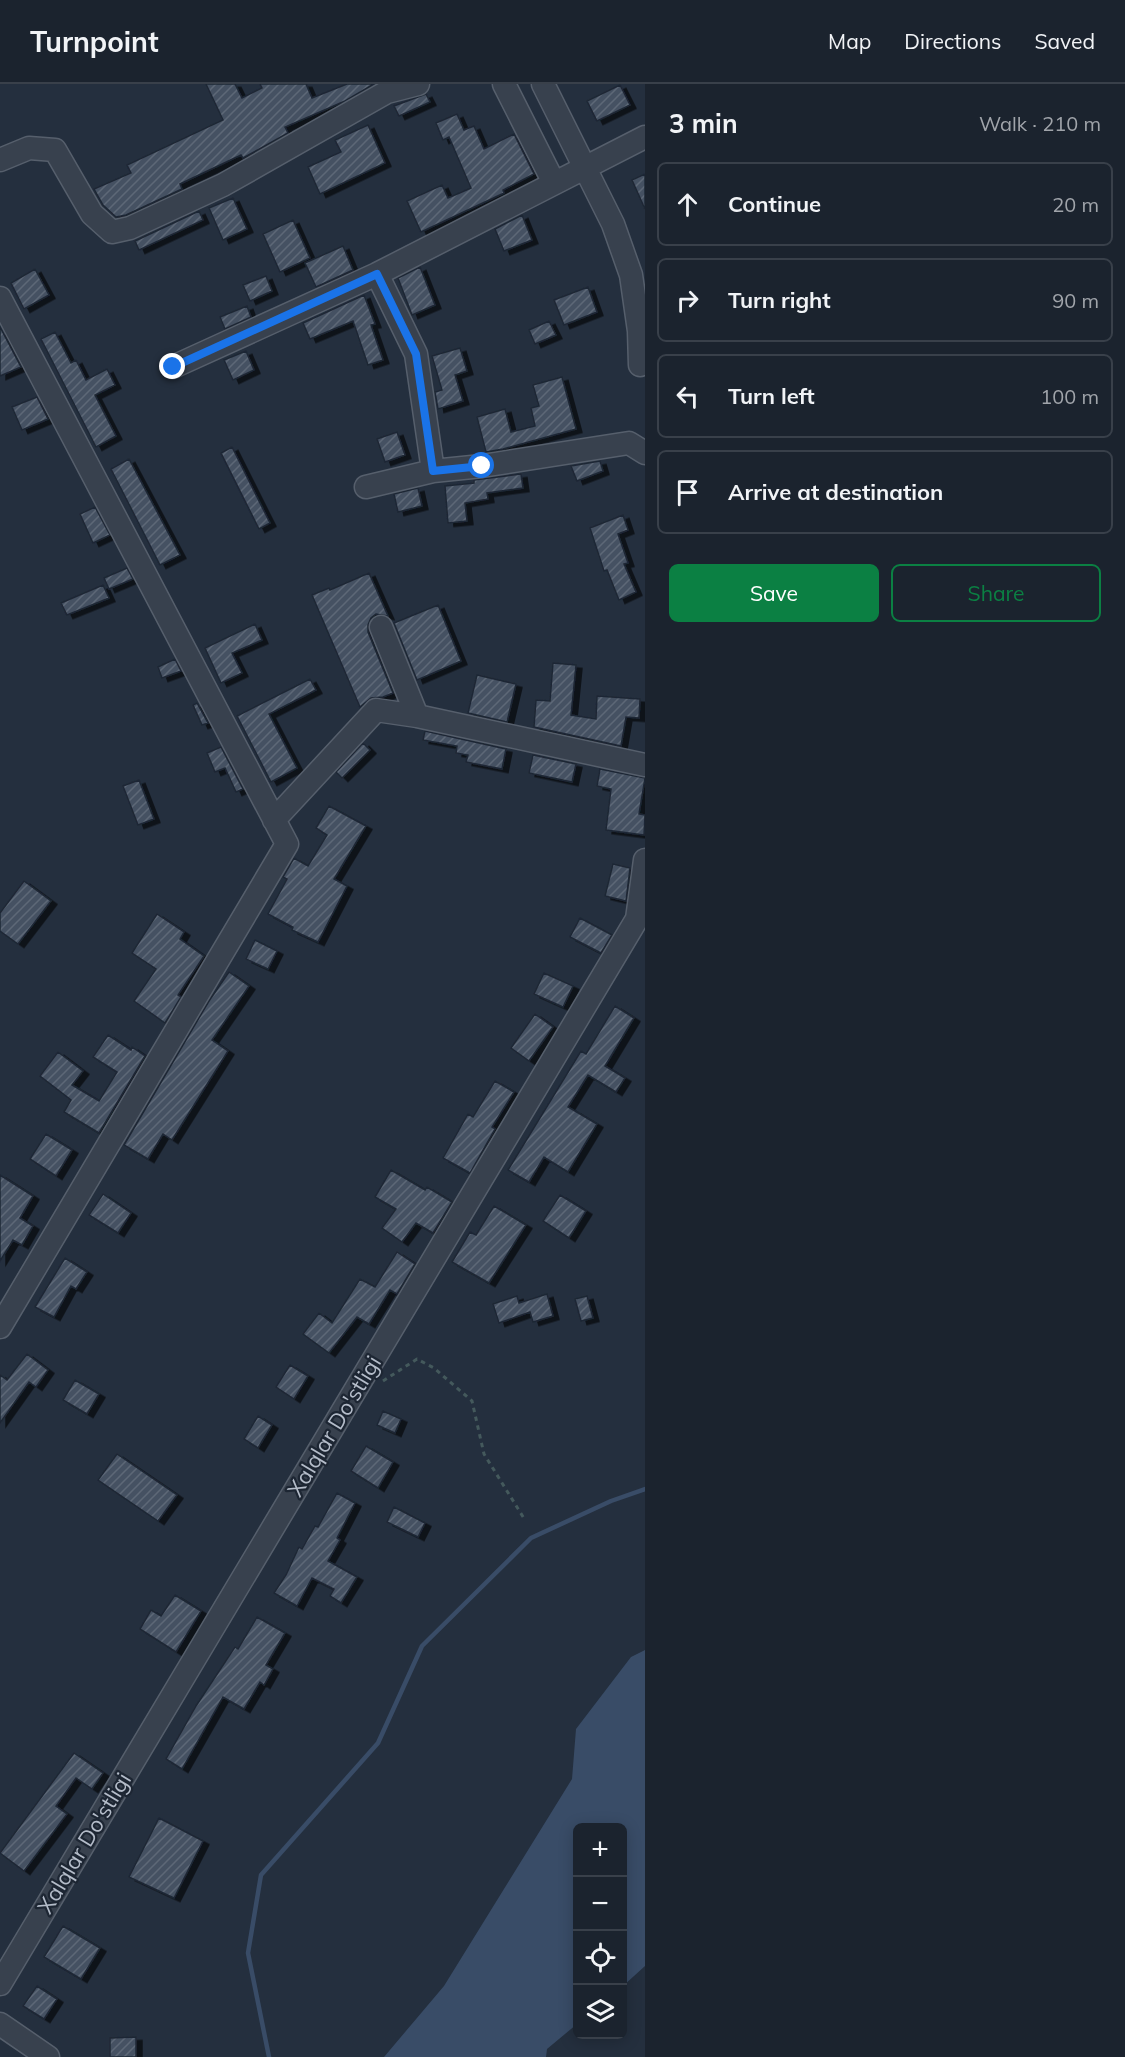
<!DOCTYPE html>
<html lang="en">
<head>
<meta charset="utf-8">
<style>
  :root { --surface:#1b232e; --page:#282f3a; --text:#f1f3f6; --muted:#a0a4aa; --line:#39404a; --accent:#0b8043 }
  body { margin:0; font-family:Mulish,sans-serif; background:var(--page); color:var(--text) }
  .controls { position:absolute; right:18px; bottom:18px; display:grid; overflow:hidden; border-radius:9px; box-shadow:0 3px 15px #0003 }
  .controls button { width:54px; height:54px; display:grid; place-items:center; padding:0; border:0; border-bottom:2px solid var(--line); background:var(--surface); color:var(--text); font:30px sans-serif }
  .stop { position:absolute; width:18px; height:18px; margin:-14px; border:4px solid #1a73e8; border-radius:50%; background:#fff }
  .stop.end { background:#1a73e8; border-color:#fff; box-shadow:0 2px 6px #0008 }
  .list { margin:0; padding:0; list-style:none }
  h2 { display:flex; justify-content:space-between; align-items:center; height:78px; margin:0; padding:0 24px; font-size:26px }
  h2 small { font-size:20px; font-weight:400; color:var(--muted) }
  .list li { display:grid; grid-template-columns:39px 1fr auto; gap:18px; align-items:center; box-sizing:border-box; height:84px; margin:0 12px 12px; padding:0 12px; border:2px solid var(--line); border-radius:9px }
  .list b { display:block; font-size:22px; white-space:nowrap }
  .list em { font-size:20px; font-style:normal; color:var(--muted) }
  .actions { display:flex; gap:12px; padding:18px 24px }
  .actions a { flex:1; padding:14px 0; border:2px solid var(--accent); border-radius:9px; text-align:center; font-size:21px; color:var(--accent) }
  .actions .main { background:var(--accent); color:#fff }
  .icon { flex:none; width:33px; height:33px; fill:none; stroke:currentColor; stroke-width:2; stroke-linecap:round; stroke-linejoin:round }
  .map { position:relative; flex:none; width:645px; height:1973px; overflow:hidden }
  header { display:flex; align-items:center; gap:36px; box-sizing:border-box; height:84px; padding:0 30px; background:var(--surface); border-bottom:2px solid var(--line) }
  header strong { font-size:28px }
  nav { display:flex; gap:33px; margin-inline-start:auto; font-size:21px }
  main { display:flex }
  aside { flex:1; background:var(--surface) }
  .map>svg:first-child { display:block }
</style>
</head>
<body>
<header>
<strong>Turnpoint</strong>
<nav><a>Map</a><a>Directions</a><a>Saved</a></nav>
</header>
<main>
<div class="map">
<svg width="645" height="1973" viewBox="0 0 645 1973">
  <defs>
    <pattern id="building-hatch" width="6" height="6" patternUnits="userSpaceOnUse" patternTransform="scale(1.5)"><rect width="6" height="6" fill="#455162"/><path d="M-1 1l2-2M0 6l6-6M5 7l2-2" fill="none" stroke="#5d6877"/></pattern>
    <filter id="shadow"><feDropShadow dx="6" dy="3.5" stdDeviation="0" flood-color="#0009"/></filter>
  </defs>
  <rect width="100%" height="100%" fill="#242f3e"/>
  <!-- water -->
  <path fill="#394c67" d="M645,1566v316l-22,20 -1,-158h-44l-1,196 -30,25 -1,8h-162l60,-71 128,-207 4,-50 55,-72z"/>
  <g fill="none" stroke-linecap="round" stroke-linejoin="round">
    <!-- stream -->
    <path stroke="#394c67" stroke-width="4.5" d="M269,1973l-21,-104 13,-78 117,-132 44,-97 109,-108 80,-37 34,-12"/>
  </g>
  <!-- building -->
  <path fill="url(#building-hatch)" stroke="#1f2835" stroke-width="1.5" filter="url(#shadow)" d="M206,0h29l7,14 20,-10 -2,-4h46l6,14 35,-14h27l-29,17 -60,26 3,6 -45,25 -2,-3 -61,29 2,5 -56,26 -10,2 -13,-12 -9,-16 37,-16 -4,-8 96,-45z
    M620,1l10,20 -33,16 -10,-20z
    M426,10l4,8 -31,14 -5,-10z
    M457,30l7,16 10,-4 10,23 30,-15 20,40 -31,16 1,3 -83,39 -14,-31 35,-16 6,13 23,-10 -22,-51 -6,3 -7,-17z
    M368,41l17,38 -65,31 -12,-27 33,-15 -6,-12z
    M645,90v35l-13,-29z
    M233,114l14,31 -24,11 -14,-32z
    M199,127l4,9 -64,30 -4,-9z
    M522,131l10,25 -28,11 -9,-22z
    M293,136l17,38 -30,14 -17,-38z
    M343,162l10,24 -37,17 -11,-24z
    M420,183l15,38 -23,10 -14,-37z
    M35,185l14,26 -25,14 -13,-26z
    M266,192l6,15 -22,10 -7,-16z
    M588,203l9,25 -33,13 -10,-25z
    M364,211l11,29 -4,1 12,35 -15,5 -15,-44 -43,18 -7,-16z
    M247,222l4,11 -26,12 -5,-12z
    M549,237l7,14 -21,9 -6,-14z
    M0,243l21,40 -21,9z
    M55,248l16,31 5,-3 10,20 21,-11 8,16 -20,10 21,41 -20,11 -55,-108z
    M460,264l7,23 -12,4 8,26 -25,8 -3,-17 7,-2 -10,-34z
    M246,267l8,19 -21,10 -9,-20z
    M562,293l14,52 -73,20 -17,3 -9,-35 28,-8 6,23 24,-6 -4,-18 8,-2 -6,-21z
    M37,313l11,22 -26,11 -10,-23z
    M397,348l8,23 -20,7 -8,-23z
    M232,363l38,76 -11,6 -38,-76z
    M129,375l51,96 -20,10 -49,-96z
    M600,377l3,10 -26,10 -6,-15z
    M521,390l2,14 -36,5 1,6 -23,4 2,18 -19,2 -3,-37 29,-3v-3z
    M418,404l4,18 -24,6 -4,-18z
    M95,423l15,28 -17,8 -13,-29z
    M623,431l5,15 -10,4 10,29 -4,1 12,28 -17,8 -12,-30 -3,1 -14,-43z
    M127,484l6,11 -24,10 -5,-11z
    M369,489l19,43 -12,-2 -5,4 -3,7v7l25,61 -10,4 -12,1 -11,9 -48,-112 17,-7 1,2z
    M103,501l6,13 -42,17 -6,-12z
    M438,521l23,56 -44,19 -23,-57z
    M255,540l7,16 -30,13 10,20 -21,10 -16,-35z
    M175,575l6,12 -19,7 -4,-11z
    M553,579l23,2 -5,50 25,4 1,-23 43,3 -1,19 -13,-1 -5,29 -87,-19 2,-27 14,1z
    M477,591l39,9 -9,38 -39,-9z
    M310,595l6,11 -47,24 28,54 -26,14 -34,-66z
    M197,619l11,20 -6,2 -9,-20z
    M425,647l81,18 -4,20 -36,-7 2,-7 -12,-2 1,-7 -34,-6z
    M363,659l7,7 -28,28 -6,-6z
    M221,663l22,42 -7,3 -11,-24 -10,4 -8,-19z
    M533,671l43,9 -4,18 -43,-9z
    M600,685l45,9 -6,36 6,1 -1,20 -38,-5 5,-41 -14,-3z
    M139,696l15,39 -16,6 -15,-39z
    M329,722l37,20 -32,53 13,7 -29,56 -26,-12 1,-3 -25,-13 19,-35 -4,-2 11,-19 14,8 19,-31 -11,-7z
    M613,780l17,4 -4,33 -21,-5z
    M24,797l27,20 -33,43 -18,-13v-18z
    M157,830l27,18 -4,7 24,17 -26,39 3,2 -16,26 -31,-22 22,-32 -24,-16z
    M580,834l32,17 -11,18 -31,-16z
    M255,856l22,11 -9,18 -22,-10z
    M229,888l20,14 -37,54 16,11 -56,89 -9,-6 -15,25 -24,-14 85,-144z
    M544,889l29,13 -10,21 -29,-13z
    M615,922l19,12 -29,48 20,12 -9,14 -28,-17 -20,32 29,17 -29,48 -24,-15 -15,25 -21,-12 73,-119 5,3z
    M535,930l18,13 -24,34 -18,-13z
    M108,951l23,15 1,-3 13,9 -46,77 -35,-21 7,-12 -31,-24 18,-24 25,19 -11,14 27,16 18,-29 -24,-15z
    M495,997l19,11 -22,35 3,2 -25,44 -27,-15 25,-44 5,3z
    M46,1050l26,16 -16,26 -26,-17z
    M391,1086l34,20 2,-3 25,15 -19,31 -17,-10 -14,19 -20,-14 14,-19 -21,-12z
    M0,1091l33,21 -13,22 13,8 -11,19 -9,-5 -13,21z
    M103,1110l28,19 -13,20 -29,-18z
    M560,1111l26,16 -17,27 -26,-17z
    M494,1122l32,19 -37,58 -37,-21 18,-30 6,3z
    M397,1168l18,12 -18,30 -7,-4 -21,34 -12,-7 -28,36 -26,-19 16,-21 13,10 28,-44 15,8z
    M65,1174l22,14 -11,17 -5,-3 -17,31 -19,-10z
    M547,1210l6,22 -20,6 -3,-10 -31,11 -6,-19 24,-8 2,7z
    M587,1212l6,22 -12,3 -6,-22z
    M27,1270l21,16 -12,17 -7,-5 -29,41v-48l7,5z
    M290,1281l18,11 -14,23 -18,-12z
    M75,1296l24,14 -12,20 -24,-14z
    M383,1327l18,8 -6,14 -18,-8z
    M258,1332l14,9 -14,23 -14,-9z
    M366,1362l27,16 -15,26 -27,-17z
    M117,1370l60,41 -19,26 -60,-41z
    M337,1409l18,10 -18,35 3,2 -12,21 29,16 -16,26 -11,-7 4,-7 -22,-11 -15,28 -23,-13 12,-18 13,-28 3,2 13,-23 3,1z
    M394,1423l31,16 -7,14 -31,-15z
    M175,1511l26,16 -25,41 -36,-23 11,-19 10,6z
    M257,1533l28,16 -19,32 7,4 -9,16 -4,-3 -16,27 -21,-12 -41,72 -16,-10 30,-53 39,-59 3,2z
    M74,1669l29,20 -11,16 -16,-11 -20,28 11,8 -43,57 -24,-18z
    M159,1734l44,23 -29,57 -45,-21z
    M63,1842l37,22 -19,31 -37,-22z
    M37,1902l20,13 -13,20 -21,-13z
    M136,1953v20h-26v-19z"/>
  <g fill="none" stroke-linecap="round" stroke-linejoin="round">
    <!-- minor casing -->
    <g stroke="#565f6c" stroke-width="25">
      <path id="minor" d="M504,0l50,99
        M543,0l70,140 18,51 8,56 1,34
        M0,76l29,-12 26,2 37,64 20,18 18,-4 93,-43 164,-93 31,-8
        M377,190l39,80 17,117
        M0,214l287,546 -287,483
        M173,283l204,-93 268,-137
        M366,403l67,-16 49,-5 147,-23 16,10
        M381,543l36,89
        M274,736l102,-110 41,6 228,49
        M0,1900l637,-1065 8,-59
        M0,1940l48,33"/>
    </g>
    <!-- path -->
    <path stroke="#44595c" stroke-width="3" stroke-dasharray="4.5 4.5" stroke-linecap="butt" d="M383,1297l34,-22 17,9 38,33 12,53 41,66"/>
    <!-- minor -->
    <use href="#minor" stroke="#38414e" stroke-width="22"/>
  </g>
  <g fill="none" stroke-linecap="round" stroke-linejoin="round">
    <!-- route -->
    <path stroke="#1a73e8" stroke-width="8" d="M173,283l204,-93 39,80 17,117 49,-5"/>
  </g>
  <g text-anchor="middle" stroke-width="4.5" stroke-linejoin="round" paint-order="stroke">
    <!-- street labels -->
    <g font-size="22" fill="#b4bcc9" stroke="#1d2633">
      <text transform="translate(334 1342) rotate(-59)" y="8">Xalqlar Do'stligi</text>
      <text transform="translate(84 1759) rotate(-59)" y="8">Xalqlar Do'stligi</text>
    </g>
  </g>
</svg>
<div class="controls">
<button>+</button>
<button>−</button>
<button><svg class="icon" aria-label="locate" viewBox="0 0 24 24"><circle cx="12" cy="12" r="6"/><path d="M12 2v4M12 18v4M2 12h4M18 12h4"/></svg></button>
<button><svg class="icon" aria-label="layers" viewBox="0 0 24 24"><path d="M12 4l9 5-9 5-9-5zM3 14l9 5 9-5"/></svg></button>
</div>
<div class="stop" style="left:482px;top:382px"></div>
<div class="stop end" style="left:173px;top:283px"></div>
</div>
<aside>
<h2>3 min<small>Walk · 210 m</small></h2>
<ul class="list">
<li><svg class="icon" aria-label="ahead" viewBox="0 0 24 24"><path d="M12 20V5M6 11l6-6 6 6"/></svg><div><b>Continue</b></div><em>20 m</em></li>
<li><svg class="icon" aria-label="right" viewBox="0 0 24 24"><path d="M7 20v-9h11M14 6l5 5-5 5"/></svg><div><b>Turn right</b></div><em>90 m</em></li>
<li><svg class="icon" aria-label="left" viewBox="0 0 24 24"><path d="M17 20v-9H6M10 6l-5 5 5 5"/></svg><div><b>Turn left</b></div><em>100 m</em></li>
<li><svg class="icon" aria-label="arrive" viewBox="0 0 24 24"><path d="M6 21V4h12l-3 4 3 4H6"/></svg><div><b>Arrive at destination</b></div></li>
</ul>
<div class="actions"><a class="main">Save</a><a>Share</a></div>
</aside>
</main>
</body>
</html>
